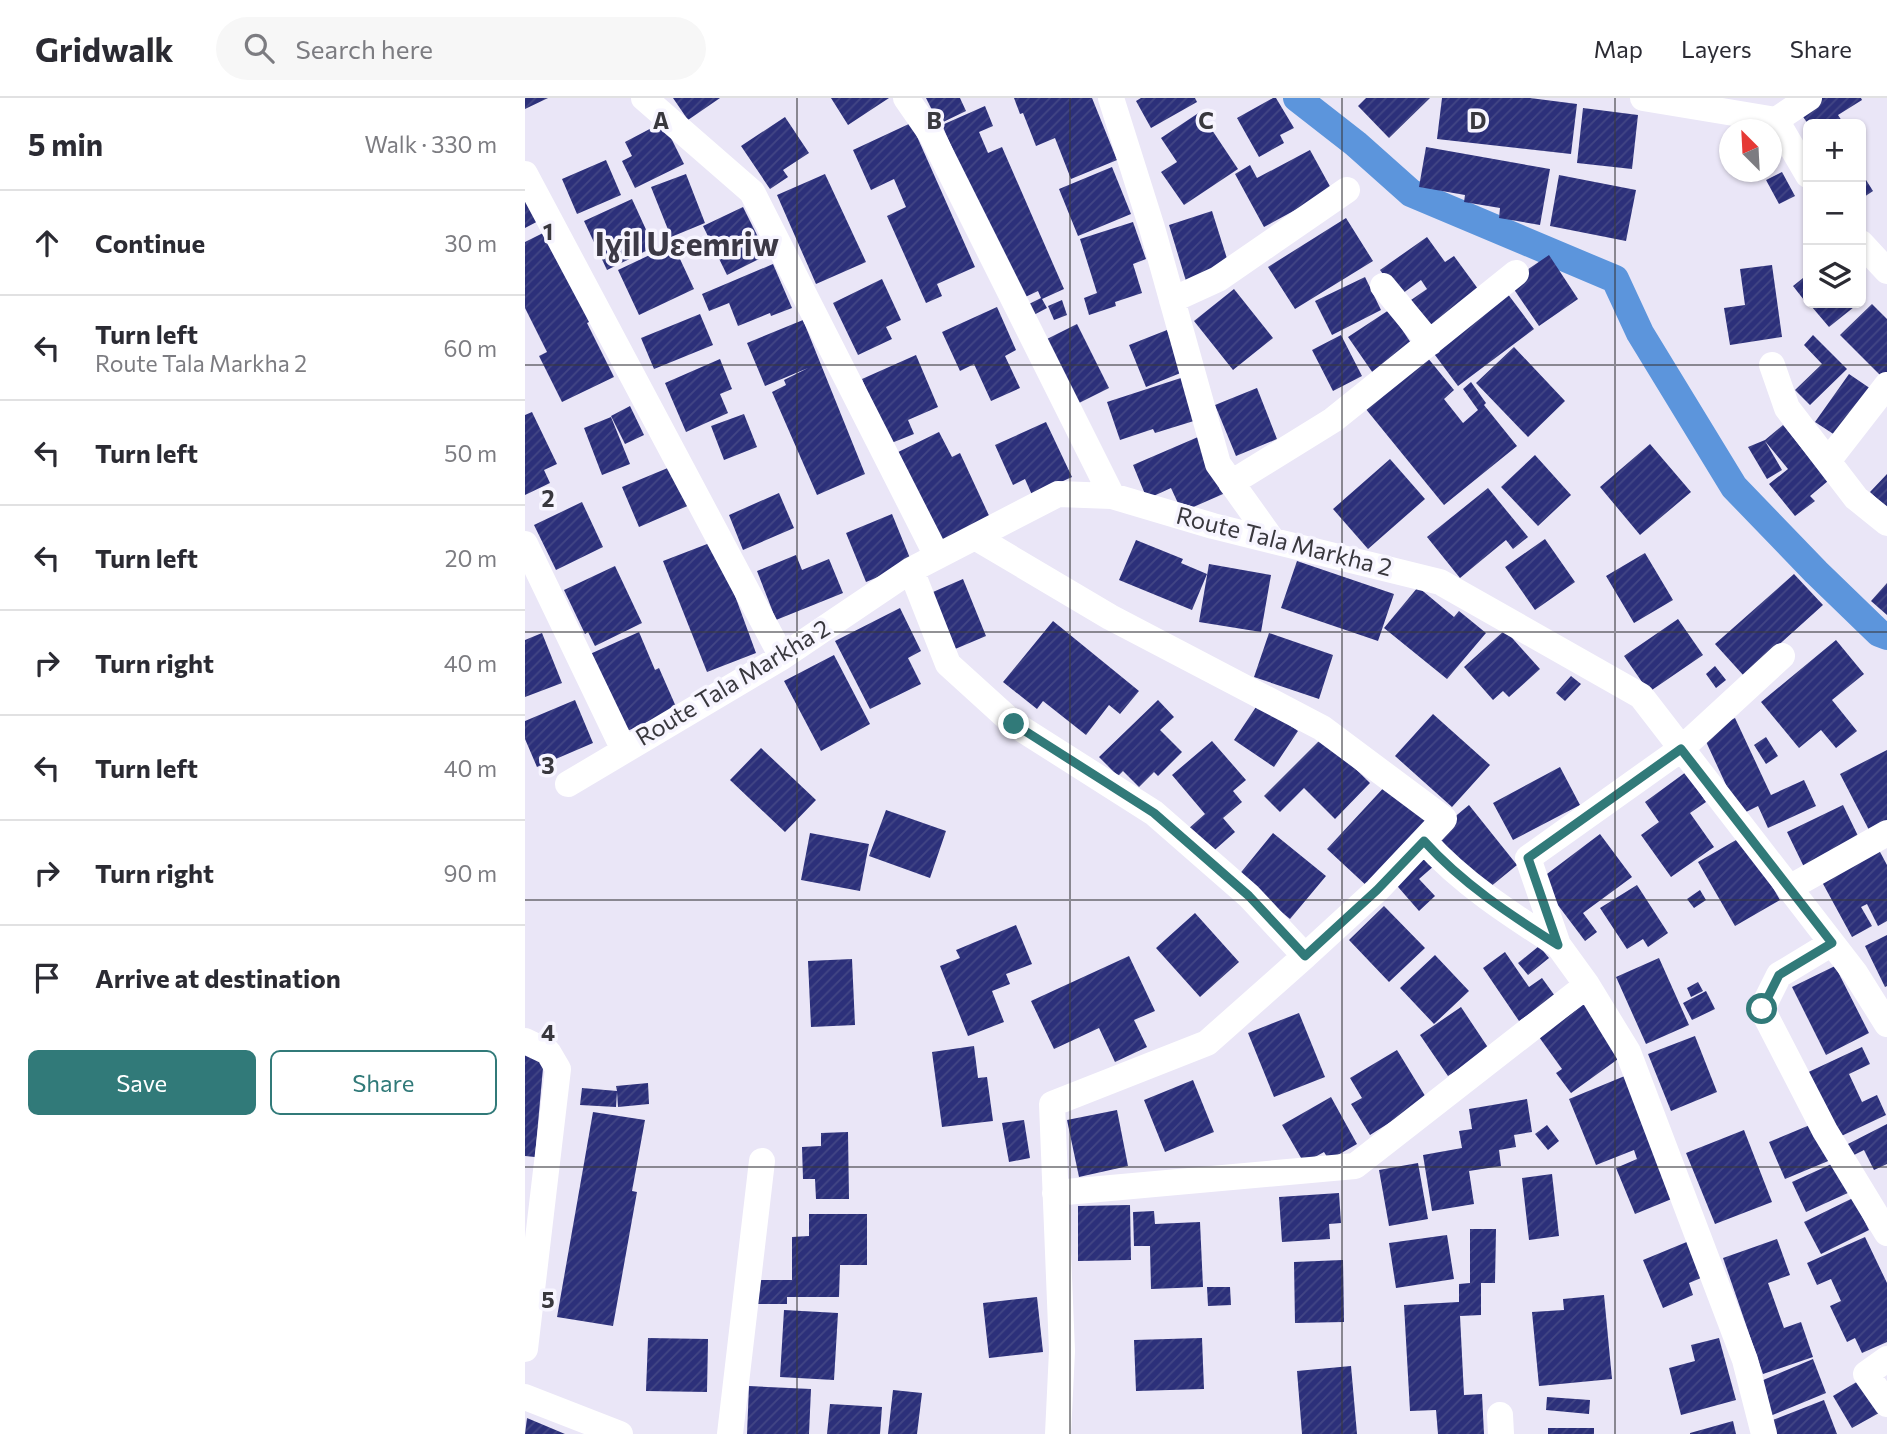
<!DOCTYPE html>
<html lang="en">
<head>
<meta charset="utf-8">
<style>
  :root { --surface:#fff; --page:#f7f7f7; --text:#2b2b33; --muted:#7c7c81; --line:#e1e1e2; --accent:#317a79 }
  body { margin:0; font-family:Commissioner,sans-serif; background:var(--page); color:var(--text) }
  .controls { position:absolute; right:21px; top:21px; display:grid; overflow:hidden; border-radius:10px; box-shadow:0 2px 5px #0004 }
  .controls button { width:63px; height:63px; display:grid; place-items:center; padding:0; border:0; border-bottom:2px solid var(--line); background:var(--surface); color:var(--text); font:35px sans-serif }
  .compass { position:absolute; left:1194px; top:21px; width:63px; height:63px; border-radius:50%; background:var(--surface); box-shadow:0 2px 5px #0004; rotate:336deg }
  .stop { position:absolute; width:21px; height:21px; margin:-16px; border:5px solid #317a79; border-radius:50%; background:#fff }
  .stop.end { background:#317a79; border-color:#fff; box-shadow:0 2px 7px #0008 }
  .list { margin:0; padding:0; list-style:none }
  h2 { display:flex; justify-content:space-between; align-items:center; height:91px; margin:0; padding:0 28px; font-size:30px }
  h2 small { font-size:23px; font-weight:400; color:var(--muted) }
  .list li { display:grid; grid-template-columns:46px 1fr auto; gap:21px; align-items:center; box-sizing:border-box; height:105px; padding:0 28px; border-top:2px solid var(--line) }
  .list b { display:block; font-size:26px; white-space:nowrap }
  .list p { margin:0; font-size:23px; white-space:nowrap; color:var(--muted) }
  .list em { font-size:23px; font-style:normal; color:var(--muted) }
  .actions { display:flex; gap:14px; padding:21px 28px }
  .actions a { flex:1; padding:16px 0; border:2px solid var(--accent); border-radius:10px; text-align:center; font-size:24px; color:var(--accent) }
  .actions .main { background:var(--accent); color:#fff }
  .icon { flex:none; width:38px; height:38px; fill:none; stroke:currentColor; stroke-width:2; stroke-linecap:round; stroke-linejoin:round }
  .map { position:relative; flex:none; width:1362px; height:1336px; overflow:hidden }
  header { display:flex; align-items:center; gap:42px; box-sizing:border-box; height:98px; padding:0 35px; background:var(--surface); border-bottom:2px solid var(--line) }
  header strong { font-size:33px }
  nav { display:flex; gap:38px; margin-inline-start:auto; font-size:24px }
  .search { width:490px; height:63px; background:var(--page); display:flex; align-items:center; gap:18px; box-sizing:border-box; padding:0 24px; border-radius:38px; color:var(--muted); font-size:26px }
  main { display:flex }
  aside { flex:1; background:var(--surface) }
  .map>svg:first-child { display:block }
</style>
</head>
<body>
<header>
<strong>Gridwalk</strong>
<div class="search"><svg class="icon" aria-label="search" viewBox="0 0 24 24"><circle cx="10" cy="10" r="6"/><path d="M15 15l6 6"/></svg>Search here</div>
<nav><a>Map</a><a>Layers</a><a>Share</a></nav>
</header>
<main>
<aside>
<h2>5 min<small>Walk · 330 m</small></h2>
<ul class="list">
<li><svg class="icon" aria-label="ahead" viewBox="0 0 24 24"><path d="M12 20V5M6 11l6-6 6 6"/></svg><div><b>Continue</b></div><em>30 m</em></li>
<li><svg class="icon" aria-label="left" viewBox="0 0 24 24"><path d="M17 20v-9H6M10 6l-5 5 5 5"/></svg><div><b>Turn left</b><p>Route Tala Markha 2</p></div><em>60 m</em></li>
<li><svg class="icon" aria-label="left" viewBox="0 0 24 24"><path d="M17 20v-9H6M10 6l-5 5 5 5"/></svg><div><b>Turn left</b></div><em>50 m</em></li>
<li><svg class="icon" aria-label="left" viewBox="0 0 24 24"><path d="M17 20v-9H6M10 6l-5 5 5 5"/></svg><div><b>Turn left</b></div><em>20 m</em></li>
<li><svg class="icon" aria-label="right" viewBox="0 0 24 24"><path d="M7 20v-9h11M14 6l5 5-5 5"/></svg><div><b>Turn right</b></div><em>40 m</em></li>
<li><svg class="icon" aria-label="left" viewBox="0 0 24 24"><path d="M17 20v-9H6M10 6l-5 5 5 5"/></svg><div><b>Turn left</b></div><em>40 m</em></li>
<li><svg class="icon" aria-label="right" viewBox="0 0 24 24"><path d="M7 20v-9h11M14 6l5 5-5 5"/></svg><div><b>Turn right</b></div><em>90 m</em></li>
<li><svg class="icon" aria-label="arrive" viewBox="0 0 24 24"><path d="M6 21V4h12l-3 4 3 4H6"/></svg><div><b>Arrive at destination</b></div></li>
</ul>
<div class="actions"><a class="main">Save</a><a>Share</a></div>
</aside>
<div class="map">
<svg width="1362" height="1336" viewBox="0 0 1362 1336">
  <defs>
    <pattern id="building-hatch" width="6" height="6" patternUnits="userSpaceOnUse" patternTransform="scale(1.75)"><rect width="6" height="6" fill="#2c307a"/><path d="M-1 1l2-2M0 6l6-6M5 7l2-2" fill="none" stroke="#434685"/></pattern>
  </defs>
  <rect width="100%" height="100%" fill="#eae6f7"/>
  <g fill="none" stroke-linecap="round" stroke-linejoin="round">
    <!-- canal -->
    <path stroke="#5c95dc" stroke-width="28" d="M772,0l59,46 55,49 204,86 25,54 94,154 82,85 63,61 8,3"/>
  </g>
  <!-- building -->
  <path fill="url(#building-hatch)" d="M0,0h23l-23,11z
    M148,0h47l-32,22z
    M306,0h58l-41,27z
    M401,0h34l6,13 -27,13z
    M489,0h78l25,62 -46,19 -16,-41 -19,8 -13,-33 -3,1z
    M616,0h54l2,4 -46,26 -15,-27z
    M748,0h3l18,30 -14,7 4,8 -25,14 -22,-39z
    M841,0h64l-41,40 -31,-32z
    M917,0h88l47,6 -6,50 -134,-15z
    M1294,0h42l1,2 -24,15 6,9h-36l-9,-13z
    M460,8l8,20 -14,6 9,21 14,-6 62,142 -22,10 5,9 -19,10 -5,-11 18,-9 -3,-7 -19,9 -77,-175z
    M1058,10l55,7 -6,54 -55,-6z
    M675,14l38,57 -54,36 -23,-33 16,-10 -16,-24z
    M260,19l24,36 -26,17 5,7 -18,12 -29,-43z
    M138,24l21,42 -49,24 -13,-27 10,-5 -7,-14z
    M386,25l64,144 -38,17 5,12 -16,7 -39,-87 19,-9 -12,-28 -23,11 -18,-40z
    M901,49l124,22 -10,56 -41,-7 1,-10 -36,-6 1,-7 -46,-8z
    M785,52l22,40 -68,37 -29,-53 15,-9 7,13z
    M81,62l15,35 -44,19 -15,-35z
    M587,69l19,47 -53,22 -19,-47z
    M1257,74l13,24 -16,8 -13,-24z
    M1336,74l12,19 -12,8z
    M161,76l19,49 -34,14 -20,-50z
    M300,76l41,88 -50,22 -39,-89z
    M1034,77l77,15 -10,51 -76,-15z
    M0,81l21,38 -21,11z
    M107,101l22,48 -47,23 -23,-49z
    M218,109l24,48 -40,20 -24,-49z
    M687,113l18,57 -44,13 -17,-56z
    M821,120l27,43 -78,48 -27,-42z
    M608,124l13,37 -13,5 9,29 -27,9 1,4 -27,9 -5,-17 13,-5 -17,-54z
    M26,131l44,90 -8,4 27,54 -52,25 -23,-46 8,-4 -22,-44v-66z
    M902,139l18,25 9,-6 27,37 -50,35 -20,-28 16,-11 -6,-9 -22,16 -19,-26z
    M148,146l21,45 -55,26 -21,-45z
    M1024,157l29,44 -39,27 -30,-44z
    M248,166l19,44 -21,8 -1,-3 -32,13 -9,-23 -20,8 -7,-17z
    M1247,167l10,72 -52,8 -6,-37 21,-3 -5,-36z
    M1283,176v23l-4,3 -11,-14z
    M840,179l16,33 -49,25 -17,-34z
    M357,181l19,41 -15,7 6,12 -34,16 -25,-52z
    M709,191l39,49 -40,32 -39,-49z
    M979,191l30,40 -76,57 -26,-35z
    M537,202l5,15 -13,5 -6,-14z
    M1293,205h41l-30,24 -17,-20z
    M1347,206l15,15v55l-4,4 -43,-43z
    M472,209l19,43 -11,6 15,32 -29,13 -17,-37 -14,7 -18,-39z
    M864,212l26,39 -40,27 -27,-39z
    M175,216l13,31 -59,24 -13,-31z
    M278,222l62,154 -48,21 -45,-103 14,-7 -2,-5 24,-12 -43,18 -18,-43z
    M552,226l32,64 -38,19 -32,-64z
    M642,232l16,42 -37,15 -17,-42z
    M816,237l21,41 -29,15 -21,-41z
    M1288,237l34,34 -37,36 -15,-15 27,-26 -18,-19z
    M989,249l51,54 -37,36 -52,-54z
    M391,257l22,52 -30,13 6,14 -25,10 -27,-65z
    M902,259l27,33 -10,9 19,24 15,-13 -15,-21 8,-7 15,21 -2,2 33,41 -73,59 -79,-97z
    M195,261l12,30 -12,5 8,19 -42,19 -21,-49z
    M1324,276l25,17 -33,48 -26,-17z
    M659,279l13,43 -42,13 -2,-4 -33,11 -13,-38z
    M732,290l20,51 -41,17 -21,-51z
    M105,308l14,29 -19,9 -14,-28z
    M7,314l25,52 -13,6 6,13 -25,12v-80z
    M219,316l13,33 -33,13 -13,-34z
    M86,319l19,47 -28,11 -18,-47z
    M521,324l26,55 -40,18 -7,-16 -12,6 -18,-40z
    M1258,327l45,56 -18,15 5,5 -20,15 -26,-32 19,-15 -23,-28 17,29 -15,9 -19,-32 17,-7z
    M414,334l13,25 8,-4 32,69 -55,26 -45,-93z
    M673,339l25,57 -41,18 -11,-24 -24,11 -14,-34z
    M1125,346l41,48 -51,43 -40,-48z
    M1010,357l36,40 -33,31 -37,-39z
    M865,361l35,40 -57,50 -35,-40z
    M150,367l17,39 -53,23 -17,-40z
    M1362,376v34l-17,-16z
    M963,390l40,49 -15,12 -7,-9 -46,38 -33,-41z
    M254,395l15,35 -51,22 -14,-35z
    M57,404l21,45 -47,23 -22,-45z
    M367,416l20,49 -46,19 -20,-49z
    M1020,441l30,43 -40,28 -30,-43z
    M611,442l47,19 -2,4 26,11 -15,36 -73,-30z
    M190,443l41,112 -49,19 -44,-111z
    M1120,455l28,47 -39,23 -28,-47z
    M271,457l6,15 27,-11 14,34 -67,27 -19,-49z
    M772,463l97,33 -16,47 -97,-33z
    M684,466l62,11 -10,57 -62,-10z
    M90,468l27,57 -47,23 -7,-14 -3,2 -21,-44z
    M1269,476l29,31 -79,71 -29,-32z
    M438,481l23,57 -38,16 -22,-57z
    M1362,485v32l-16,-14z
    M893,489l36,30 5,-6 27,22 -39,46 -63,-51z
    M375,510l21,43 -13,7 13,26 -51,25 -35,-68z
    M1153,521l25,36 -54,37 -25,-36z
    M528,523l86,70 -19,23 -11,-9 -23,30 -43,-34 -6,8 -34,-27z
    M980,532l35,39 -31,28 -6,-6 -10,9 -29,-33z
    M114,534l16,38 4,-2 18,41 -52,23 -35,-78z
    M17,535l20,50 -37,14v-57z
    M744,535l64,22 -14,44 -65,-22z
    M1311,542l28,34 -32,26 25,31 -21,17 -15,-18 -22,18 -38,-46z
    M309,557l36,69 -49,27 -37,-70z
    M1190,568l11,14 -10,8 -10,-14z
    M1046,578l10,8 -16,17 -9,-8z
    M50,602l18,43 -56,24 -12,-28v-18z
    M633,602l16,17 -14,13 22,22 -24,24 -4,-4 -15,15 -16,-16 -5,5 -19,-19z
    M733,606l40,27 -24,36 -40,-27z
    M908,616l57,51 -38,42 -57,-51z
    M1210,620l36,77 33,-15 12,26 -48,22 -10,-22 -18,9 -38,-82z
    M798,639l47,46 -35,36 -31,-31 -24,24 -16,-16z
    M1241,639l12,19 -12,8 -12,-19z
    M687,643l34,39 -13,11 9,11 -19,16 12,14 -26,23 -22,-25 18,-16 -33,-39z
    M236,650l55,52 -31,32 -55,-52z
    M1362,652v71l-18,9 -29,-56z
    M1035,669l20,38 -67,35 -20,-37z
    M1161,674l20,30 -16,11 24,34 -43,30 -30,-42 18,-13 -14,-20z
    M863,685l42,40 -61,65 -42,-39z
    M944,707l48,60 -33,27 -49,-59z
    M1318,707l17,35 -56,27 -17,-35z
    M361,712l60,21 -16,47 -61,-22z
    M285,735l59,11 -9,47 -59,-11z
    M748,735l53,43 -36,43 -52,-43z
    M1075,736l32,43 -49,36 14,19 -12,9 -46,-61z
    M1218,738l37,64 -45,26 -37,-64z
    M1354,752l8,15v56l-9,5 -11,-22 -6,3 11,19 -20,11 -30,-55z
    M899,754l11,13 -16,14 16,17 -16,15 -27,-31z
    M1112,787l31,48 -20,14 -5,-8 -16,10 -27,-41z
    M1175,792l6,10 -12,8 -7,-9z
    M859,808l41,42 -36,34 -40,-42z
    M670,815l44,49 -39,35 -44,-49z
    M491,827l16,39 -26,10 4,10 -18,7 12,31 -36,14 -28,-70 20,-8 -4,-8z
    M1362,837v51l-2,1 -20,-41z
    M1014,848l10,12 -21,17 -10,-12z
    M980,854l24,35 13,-9 13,18 -36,25 -36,-53z
    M910,857l34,36 -35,33 -34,-36z
    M604,858l26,55 -21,9 13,27 -32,15 -16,-34 -45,21 -23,-48z
    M1134,860l30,67 -43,19 -30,-67z
    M327,861l3,66 -44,2 -3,-66z
    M1310,868l34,67 -43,22 -34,-68z
    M1173,884l5,9 -12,6 -4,-9z
    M1181,893l9,18 -23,11 -9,-17z
    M1062,904l38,52 -54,39 -15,-20 6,-4 -23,-32z
    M936,909l28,42 -41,27 -28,-41z
    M774,915l26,64 -51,20 -26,-64z
    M1170,938l22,56 -46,19 -23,-57z
    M449,948l4,32 9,-1 6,44 -51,6 -10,-75z
    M1337,949l8,17 -21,10 13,28 15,-7 9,20 -51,24 -33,-64z
    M872,952l30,49 -57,36 -19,-31 11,-6 -12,-20z
    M0,957l19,2 -9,100 -10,-1z
    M1107,975l47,123 -44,18 -19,-46 21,-9 -3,-9 -38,15 -27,-66z
    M668,982l21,52 -49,20 -21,-52z
    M123,985l1,21 -31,3 -1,-15 -1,15 -36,-2 2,-17 35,3 -1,-5z
    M806,999l26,47 -28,16 -5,-8 -20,11 -22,-38z
    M1002,1001l5,33 -18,3 2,12 -17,3 2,16 -32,5 5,33 -42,7 -9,-56 39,-7 -3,-17 13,-2 -3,-20z
    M592,1012l11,56 -49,11 -12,-57z
    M68,1014l52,8 -13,71 5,1 -24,134 -56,-9z
    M499,1022l6,38 -21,4 -7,-39z
    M1292,1024l16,37 -48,20 -16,-37z
    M1362,1026v40l-13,6 -10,-20 -16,8 -6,-11z
    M1022,1027l12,16 -11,9 -13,-16z
    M1219,1032l28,72 -57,22 -29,-71z
    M323,1034l1,67h-33l-1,-20h-12l-1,-32 19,-1v-13z
    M1311,1064l14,30 -44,20 -14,-30z
    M893,1065l10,56 -39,7 -10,-56z
    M1027,1076l7,62 -30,4 -7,-62z
    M814,1095l2,30 -12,1 1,15 -48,3 -3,-45z
    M1328,1100l16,32 -48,24 -17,-32z
    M605,1107l1,55 -53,1v-55z
    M629,1113l1,13 45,-2 3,65 -52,2 -1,-43h-16l-1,-34z
    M284,1116h58v51h-27l-1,32h-52v7h-30v-24h35v-43l17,-1z
    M945,1131h26l-1,54h-14v32l-21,1 4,79 18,-1 2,40h-46l-2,-24 -26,1 -6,-106 55,-3v-18l11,-1z
    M922,1137l7,44 -58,9 -7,-45z
    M1340,1139l22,46v59l-25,11 -7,-15 -8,4 -17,-36 11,-5 -10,-22 -14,6 -10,-22z
    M1169,1141l14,36 -19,8 4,12 -30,13 -20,-48z
    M1252,1141l13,36 -22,8 16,45 17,-6 12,35 -50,17 -40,-116z
    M818,1162l1,62 -49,1 -1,-61z
    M682,1189h23l1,18 -23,1z
    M1079,1197l8,84 -73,7 -7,-74 32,-2 -1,-11z
    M512,1199l6,55 -54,6 -6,-55z
    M259,1212l54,3 -4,67 -54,-3z
    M123,1240l60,1 -1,53 -61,-1z
    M677,1240l2,51 -68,2 -2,-51z
    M1194,1240l17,62 -55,15 -12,-47 26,-7 -4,-16z
    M1288,1261l13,34 -56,23 -14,-33z
    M826,1268l6,68h-55l-5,-63z
    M1335,1282l19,33 -27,15 -19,-32z
    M224,1288l62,3 -2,45h-62z
    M368,1292l29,3 -5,41h-29z
    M1022,1299l43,3 -1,14 -43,-4z
    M1299,1302l13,34h-67l-5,-11z
    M305,1306l52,3 -2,27h-53z
    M2,1320l38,16h-40z
    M1208,1323l3,13h-46v-1z
    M1023,1330h46v6h-46z"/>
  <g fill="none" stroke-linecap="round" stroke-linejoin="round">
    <!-- minor -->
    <path stroke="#fff" stroke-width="26" d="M119,0l108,94 185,364
      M381,0l25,36 181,362
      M586,0l41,130 66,236 55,77
      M1118,0l133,22 33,-22
      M1251,22l32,55
      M0,76l257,483
      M1336,145l26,28
      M858,188l47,57
      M647,202l46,-21 129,-89
      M1247,267l15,43 69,90 31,25
      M1303,363l59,-76
      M706,385l102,-63 183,-147
      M450,439l135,80 212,111 122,91 -67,71 -72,66
      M0,446l99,206
      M386,472l37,94 66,60 140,89 95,83 56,60 -98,87 -155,61 10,247 -4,83
      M43,686l214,-127 129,-87 147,-76 54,2 101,30 227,56 201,114 214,277 32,51
      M899,743c39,43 86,73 134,104
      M1264,790l98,-55
      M1307,845l-53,32 -17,34 63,122 62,102
      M0,943l23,11 10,17 -33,280
      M530,1095l300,-27 232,-181
      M1362,1261l-21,15 21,30
      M0,1299l95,37
      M975,1317l1,19
      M205,1336l32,-273
      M1239,1336l-19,-74 -117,-308 -41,-67 -29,-40 -30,-87 153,-109 101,-93"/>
  </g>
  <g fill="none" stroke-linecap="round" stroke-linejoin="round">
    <!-- route -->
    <path stroke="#317a79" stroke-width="9" d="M489,626l140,89 95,83 56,60 72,-66 47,-49c39,43 85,73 134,104l-30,-87 153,-109 151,194 -53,32 -17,34"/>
  </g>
  <!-- grid -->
  <path fill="none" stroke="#39383e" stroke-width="2" stroke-opacity="0.55" d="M272,0v1336M545,0v1336M817,0v1336M1090,0v1336M0,267h1362M0,534h1362M0,802h1362M0,1069h1362"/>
  <g text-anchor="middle" stroke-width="7" stroke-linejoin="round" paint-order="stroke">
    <!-- street labels -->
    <g font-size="24" fill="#39383e" stroke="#f7f5ff">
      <text transform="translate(759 444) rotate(14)" y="8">Route Tala Markha 2</text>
      <text transform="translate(208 585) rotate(-31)" y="8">Route Tala Markha 2</text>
    </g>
    <!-- district labels -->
    <g font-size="32" font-weight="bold" fill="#3c3946" stroke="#f7f5ff">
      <text x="162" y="158">Iɣil Uɛemriw</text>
    </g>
  </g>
  <g font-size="23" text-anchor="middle" font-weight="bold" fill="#39383e" stroke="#f7f5ff" stroke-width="7" stroke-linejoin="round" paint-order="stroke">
    <text x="136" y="31">A</text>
    <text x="409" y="31">B</text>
    <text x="681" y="31">C</text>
    <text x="953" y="31">D</text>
    <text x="23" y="142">1</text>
    <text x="23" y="409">2</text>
    <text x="23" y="676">3</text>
    <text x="23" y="943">4</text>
    <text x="23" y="1210">5</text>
  </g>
</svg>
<div class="controls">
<button>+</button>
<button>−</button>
<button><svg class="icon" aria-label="layers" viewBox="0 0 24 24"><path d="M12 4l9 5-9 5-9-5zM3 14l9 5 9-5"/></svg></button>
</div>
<svg class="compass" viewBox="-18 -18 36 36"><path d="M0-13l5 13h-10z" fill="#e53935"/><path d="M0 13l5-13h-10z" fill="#7c7c81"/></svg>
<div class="stop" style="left:1237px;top:911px"></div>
<div class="stop end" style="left:489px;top:626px"></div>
</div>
</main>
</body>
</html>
